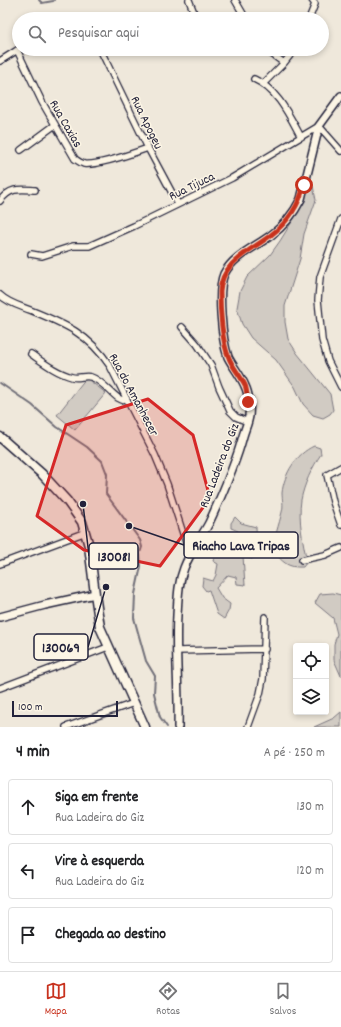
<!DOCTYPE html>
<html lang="pt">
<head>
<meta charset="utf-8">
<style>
  :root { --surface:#fff; --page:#f6f6f6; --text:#202124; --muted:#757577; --line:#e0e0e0; --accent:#c8321e }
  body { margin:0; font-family:Dekko,sans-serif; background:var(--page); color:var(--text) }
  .controls { position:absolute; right:12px; bottom:12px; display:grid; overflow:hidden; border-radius:4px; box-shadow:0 2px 6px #0003 }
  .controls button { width:36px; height:36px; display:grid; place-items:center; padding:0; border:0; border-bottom:1px solid var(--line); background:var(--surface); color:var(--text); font:20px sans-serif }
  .scale { position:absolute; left:12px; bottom:10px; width:106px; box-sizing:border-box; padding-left:4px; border:2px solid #22223b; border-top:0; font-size:11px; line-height:14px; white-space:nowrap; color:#22223b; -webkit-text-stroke:3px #fcf5e5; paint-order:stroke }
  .stop { position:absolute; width:12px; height:12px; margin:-9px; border:3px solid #c8321e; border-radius:50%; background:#fff }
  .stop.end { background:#c8321e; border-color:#fff; box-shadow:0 1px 4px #0008 }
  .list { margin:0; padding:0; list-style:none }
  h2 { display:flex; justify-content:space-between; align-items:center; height:52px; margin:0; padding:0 16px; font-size:17px }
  h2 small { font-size:13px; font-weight:400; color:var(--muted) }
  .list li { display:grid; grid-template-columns:26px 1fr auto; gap:12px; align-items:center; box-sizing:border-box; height:56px; margin:0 8px 8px; padding:0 8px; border:1px solid var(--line); border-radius:4px }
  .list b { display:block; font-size:15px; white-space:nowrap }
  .list p { margin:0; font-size:13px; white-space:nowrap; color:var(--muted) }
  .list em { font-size:13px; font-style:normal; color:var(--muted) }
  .icon { flex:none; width:22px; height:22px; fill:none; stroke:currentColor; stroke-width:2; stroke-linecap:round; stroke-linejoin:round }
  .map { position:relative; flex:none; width:341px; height:727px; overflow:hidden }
  .search { position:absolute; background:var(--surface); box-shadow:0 2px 6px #0003; left:12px; right:12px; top:12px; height:44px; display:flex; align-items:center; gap:10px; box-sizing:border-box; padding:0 14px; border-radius:22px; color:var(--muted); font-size:15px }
  .sheet { height:244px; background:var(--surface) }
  nav { display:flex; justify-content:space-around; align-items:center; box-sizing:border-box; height:56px; border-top:1px solid var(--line); background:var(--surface); font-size:11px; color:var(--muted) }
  nav a { display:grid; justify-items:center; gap:2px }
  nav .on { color:var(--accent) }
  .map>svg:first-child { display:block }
</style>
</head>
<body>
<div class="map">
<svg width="341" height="727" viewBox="0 0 341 727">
  <rect width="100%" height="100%" fill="#efe8db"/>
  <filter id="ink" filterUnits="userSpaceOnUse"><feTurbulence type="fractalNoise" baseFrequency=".025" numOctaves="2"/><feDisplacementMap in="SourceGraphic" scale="8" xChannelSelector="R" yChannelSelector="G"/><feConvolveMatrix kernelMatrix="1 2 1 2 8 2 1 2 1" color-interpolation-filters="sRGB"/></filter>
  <g filter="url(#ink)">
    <!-- green -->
    <path fill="#d1cbc3" stroke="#7a767f" d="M313,186l3,14 -12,34 -4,25 -15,47v16l3,17 9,14 33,41 3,16 -3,4 -7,4 -10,-3 -10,-11 -8,-17 -19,-27 -25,-22 -9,-14 -5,-16 3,-17 7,-14 23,-22 10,-14 24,-39 3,-15z
      M86,378l20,15 -31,37 -18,-15z
      M314,446l6,2 1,6c-9,14 -17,30 -20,46 -3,20 2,42 6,62l-4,5c-16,1 -20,-5 -30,-16 1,-14 6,-26 9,-39 2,-7 0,-13 0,-19 2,-19 14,-39 32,-47z
      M235,517l6,6 15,4 1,23 -5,9 -9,-3 2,29 -8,-1 -1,-7 -8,-2 -12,13 6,10 8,6 -1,6 -5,9 -7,-5 -8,-24 -3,1 -4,-5 1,-8 10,3 3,-6 2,-11 -5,-3 6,-20 9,1 10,-11 -7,-3v-5z
      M333,593l8,2v81l-7,-16v-16l3,-10 -4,-16 -18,-15 5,-9z
      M341,712v15h-27l20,-9z"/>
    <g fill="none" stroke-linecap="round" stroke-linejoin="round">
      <!-- stream -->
      <path stroke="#716f79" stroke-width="2" d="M39,0l3,3 11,-2 1,-1
        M0,383l32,22 25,22 30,20 15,14 5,13 -1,20 34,46 2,7 -2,6 1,13 -6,28 -1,24 12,43 9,15 -1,17 6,24 7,10"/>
      <!-- minor casing -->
      <g stroke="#22223b" stroke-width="8">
        <path id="minor" d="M189,0l7,18
          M235,0l11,19
          M309,19l6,-15 -3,-4
          M100,49l48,99 30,56
          M265,49l19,14
          M17,50l25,52 33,57c3,2 5,4 9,5 13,2 50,-11 64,-16
          M0,61l19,-12
          M254,79c23,10 35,36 47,58
          M264,83l20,-20 11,-14
          M21,150l34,-25
          M0,201c10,-14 20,-12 35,-11
          M341,219l-21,58 -2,23 4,40 6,21 13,26
          M31,254l11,2 31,-10h16l45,-20 98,-48 87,-52 22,25
          M0,295c8,8 20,11 30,15 35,14 59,24 80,56l45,89 12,29 23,71
          M182,327l15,17 14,21 8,22 11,24 6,6 12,5
          M31,354c13,9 26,19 41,23 7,2 12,-2 19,0 10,3 19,15 27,21l4,2 4,-2
          M341,467l-14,8 6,27 8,23
          M302,560l23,-5 16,-7
          M0,564l86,-32
          M177,651l88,-2
          M0,688l108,-41
          M66,727l68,-24
          M248,727l12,-33 3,-15 2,-62"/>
      </g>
      <!-- tertiary casing -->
      <g stroke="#22223b" stroke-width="10">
        <path id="tertiary" d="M0,617l45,-12 50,-11
          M178,727c1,-37 -3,-74 -1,-112 1,-16 1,-32 7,-47 6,-16 17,-30 25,-45 13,-28 26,-57 34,-87 2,-7 5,-13 6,-20 1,-9 0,-22 -4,-30 -4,-10 -12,-19 -17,-29 -6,-17 -11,-67 -4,-83 9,-18 31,-27 46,-38 13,-9 24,-23 31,-37l18,-73 22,-30"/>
      </g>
      <!-- secondary casing -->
      <g stroke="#22223b" stroke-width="11">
        <path id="secondary" d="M0,437l42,37 25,27 15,21 7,24 6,48 5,33 45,100"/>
      </g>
      <!-- minor -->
      <use href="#minor" stroke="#fcf5e5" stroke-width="5.5"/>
      <!-- tertiary -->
      <use href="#tertiary" stroke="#fcf5e5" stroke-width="7"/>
      <!-- secondary -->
      <use href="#secondary" stroke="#fcf5e5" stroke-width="8"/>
    </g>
  </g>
  <g fill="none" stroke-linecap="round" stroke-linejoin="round" filter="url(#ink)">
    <!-- route -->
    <path stroke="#c8321e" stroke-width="5" d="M248,402c-1,-5 -1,-12 -3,-17 -5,-10 -12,-17 -16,-27 -7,-15 -9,-49 -9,-66 1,-30 31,-41 51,-57 17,-13 28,-29 33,-50"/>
  </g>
  <!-- marked area -->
  <path fill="#d62828" fill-opacity="0.2" stroke="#d62828" stroke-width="3" stroke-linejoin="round" d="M148,399l45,36 17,63 -50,68 -76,-16 -47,-34 29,-91z"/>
  <g text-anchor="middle" stroke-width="3" stroke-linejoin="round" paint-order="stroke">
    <!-- street labels -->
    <g font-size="13" fill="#22223b" stroke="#fcf5e5">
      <text transform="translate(148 122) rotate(64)" y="5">Rua Apogeu</text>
      <text transform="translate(67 123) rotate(60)" y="5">Rua Caxias</text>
      <text transform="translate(191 185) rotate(-26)" y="5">Rua Tijuca</text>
      <text transform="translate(135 394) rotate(62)" y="5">Rua do Amanhecer</text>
      <text transform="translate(218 465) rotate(-69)" y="5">Rua Ladeira do Giz</text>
    </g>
  </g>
  <!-- callouts -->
  <path fill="none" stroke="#22223b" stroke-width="1.5" d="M129 526L184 545M83 504L89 556M106 587L88 647"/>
  <g fill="#22223b" stroke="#fcf5e5" stroke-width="1.5">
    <circle cx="129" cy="526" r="4"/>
    <circle cx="83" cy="504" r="4"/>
    <circle cx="106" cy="587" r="4"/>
  </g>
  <g fill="#fcf5e5" stroke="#22223b" stroke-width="1.5">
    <rect x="184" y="532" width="114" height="26" rx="4"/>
    <rect x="89" y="543" width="49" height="26" rx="4"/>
    <rect x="34" y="634" width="54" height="26" rx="4"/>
  </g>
  <g font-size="14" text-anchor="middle" font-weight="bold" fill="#22223b">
    <text x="241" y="550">Riacho Lava Tripas</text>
    <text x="114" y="561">130081</text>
    <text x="61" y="652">130069</text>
  </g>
</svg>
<div class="controls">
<button><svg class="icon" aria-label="locate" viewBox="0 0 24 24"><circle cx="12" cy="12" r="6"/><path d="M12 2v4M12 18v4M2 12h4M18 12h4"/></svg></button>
<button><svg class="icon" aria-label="layers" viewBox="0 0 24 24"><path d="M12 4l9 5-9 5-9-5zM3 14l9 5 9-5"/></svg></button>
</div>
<div class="scale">100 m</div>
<div class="stop" style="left:304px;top:185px"></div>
<div class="stop end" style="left:248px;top:402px"></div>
<div class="search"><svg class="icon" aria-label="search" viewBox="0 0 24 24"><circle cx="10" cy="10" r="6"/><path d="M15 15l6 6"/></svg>Pesquisar aqui</div>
</div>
<section class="sheet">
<h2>4 min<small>A pé · 250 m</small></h2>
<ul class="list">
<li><svg class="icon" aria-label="ahead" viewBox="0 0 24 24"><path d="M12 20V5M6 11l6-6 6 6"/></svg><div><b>Siga em frente</b><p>Rua Ladeira do Giz</p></div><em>130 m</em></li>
<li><svg class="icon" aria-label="left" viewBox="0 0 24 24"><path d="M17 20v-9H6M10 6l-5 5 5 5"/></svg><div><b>Vire à esquerda</b><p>Rua Ladeira do Giz</p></div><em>120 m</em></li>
<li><svg class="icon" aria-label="arrive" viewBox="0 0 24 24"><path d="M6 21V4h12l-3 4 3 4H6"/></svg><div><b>Chegada ao destino</b></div></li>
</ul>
</section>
<nav>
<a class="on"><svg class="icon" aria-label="map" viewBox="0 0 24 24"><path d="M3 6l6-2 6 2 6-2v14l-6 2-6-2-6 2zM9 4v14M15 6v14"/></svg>Mapa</a>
<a><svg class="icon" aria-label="directions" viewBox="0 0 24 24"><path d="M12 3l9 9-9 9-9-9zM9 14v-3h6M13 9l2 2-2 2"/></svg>Rotas</a>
<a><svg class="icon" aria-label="saved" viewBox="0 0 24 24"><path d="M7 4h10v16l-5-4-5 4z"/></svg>Salvos</a>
</nav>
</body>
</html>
